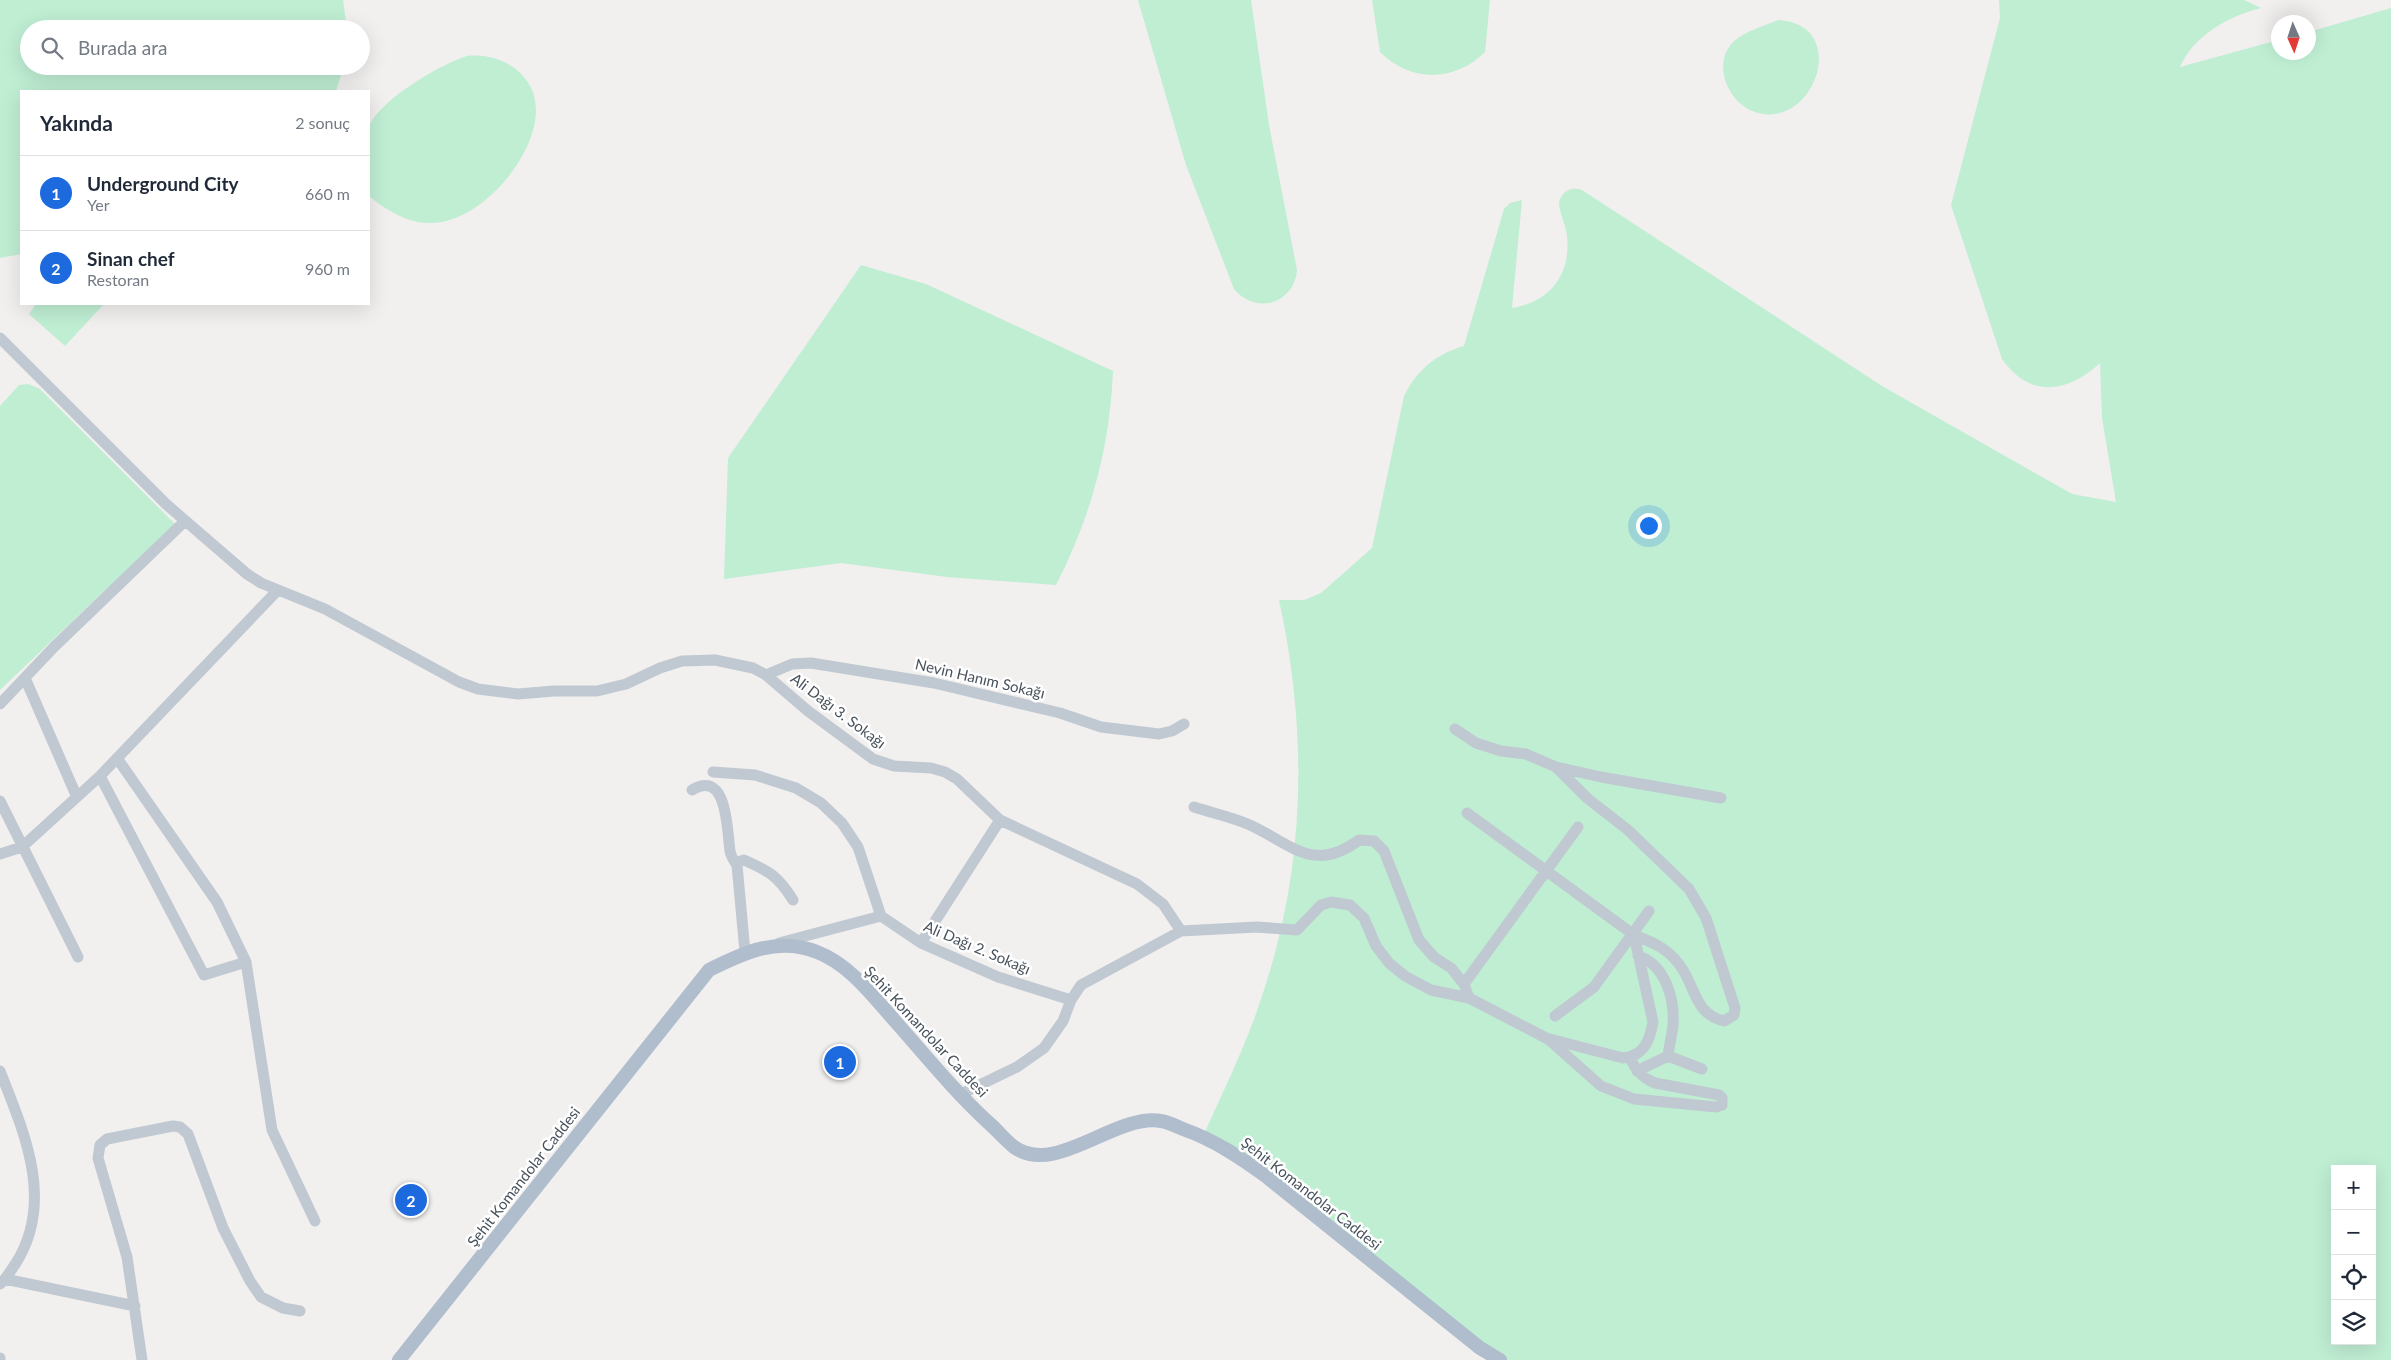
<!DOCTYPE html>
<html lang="tr">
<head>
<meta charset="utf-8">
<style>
  :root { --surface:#fff; --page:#f2f2f3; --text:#1f2937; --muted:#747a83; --line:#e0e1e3; --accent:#1d69de }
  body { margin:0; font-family:Lato,sans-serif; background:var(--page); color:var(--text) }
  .controls { position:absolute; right:15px; bottom:15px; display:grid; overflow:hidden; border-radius:0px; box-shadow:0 5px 20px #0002 }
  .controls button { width:45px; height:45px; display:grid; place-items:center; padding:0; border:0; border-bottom:1px solid var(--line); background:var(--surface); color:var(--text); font:25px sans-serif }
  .compass { position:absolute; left:2271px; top:15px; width:45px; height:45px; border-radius:50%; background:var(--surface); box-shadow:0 5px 20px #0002; rotate:177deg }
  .you { position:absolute; left:1648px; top:525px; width:18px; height:18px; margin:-12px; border:4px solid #fff; border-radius:50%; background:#1a73e8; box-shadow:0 0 0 8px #1a73e833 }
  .badge { display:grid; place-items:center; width:32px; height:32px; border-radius:50%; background:var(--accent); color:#fff; font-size:16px; font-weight:700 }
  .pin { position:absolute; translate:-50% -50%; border:2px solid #fff; box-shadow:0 1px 5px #0006 }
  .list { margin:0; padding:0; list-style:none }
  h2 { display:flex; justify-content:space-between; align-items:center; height:65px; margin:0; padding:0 20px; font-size:21px }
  h2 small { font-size:16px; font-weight:400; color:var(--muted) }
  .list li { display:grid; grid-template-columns:32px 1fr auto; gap:15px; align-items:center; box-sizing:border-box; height:75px; padding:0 20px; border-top:1px solid var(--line) }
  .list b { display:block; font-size:19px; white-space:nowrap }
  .list p { margin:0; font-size:16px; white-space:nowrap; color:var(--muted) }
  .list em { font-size:16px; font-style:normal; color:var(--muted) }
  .icon { flex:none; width:28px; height:28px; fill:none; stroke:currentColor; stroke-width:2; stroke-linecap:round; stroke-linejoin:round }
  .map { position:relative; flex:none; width:2391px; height:1360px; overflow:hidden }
  .search { position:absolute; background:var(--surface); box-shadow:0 5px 20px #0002; left:20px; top:20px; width:350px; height:55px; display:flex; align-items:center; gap:12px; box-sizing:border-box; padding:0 18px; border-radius:28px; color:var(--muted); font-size:19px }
  .panel { position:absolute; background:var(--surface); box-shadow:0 5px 20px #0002; left:20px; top:90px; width:350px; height:215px; border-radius:0px }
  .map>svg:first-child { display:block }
</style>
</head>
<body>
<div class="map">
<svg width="2391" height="1360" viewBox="0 0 2391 1360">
  <rect width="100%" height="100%" fill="#f2efef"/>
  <!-- green -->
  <path fill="#bfeed3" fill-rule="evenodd" d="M0,0h343l4,29h-318v37h315l-8,25h-315v163l-21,4z
    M1138,0h113l18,125 28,145c-3,34 -41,45 -63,19l-48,-124z
    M1372,0h118l-5,52c-30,30 -74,31 -105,0z
    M1999,0h245l17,8c-32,8 -67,27 -81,59l98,-27v12h30l1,-20 82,-24v1352h-892l-294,-228c20,-45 42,-89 57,-136 44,-129 46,-264 17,-396h25l17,-7 51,-45 32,-152c13,-26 32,-42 60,-50l40,-137 6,-6 12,-3 -10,108c38,-6 59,-33 55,-72 -1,-12 -8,-23 -8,-34 3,-11 12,-16 23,-12l300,196 190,108 44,8 -14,-84 -2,-55c-32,30 -70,36 -98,-4l-51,-154 49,-187zM2335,1169h37v172h-37z
    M1778,20c76,4 34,118 -28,90 -24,-12 -37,-47 -17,-68 12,-11 31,-16 45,-22z
    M467,56c33,-4 69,17 69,54 0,48 -57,114 -106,113 -24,0 -43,-13 -61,-27 0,-13 -3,-60 0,-69 10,-27 72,-63 98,-71z
    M861,265l65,19 187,87c-3,76 -22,146 -57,214l-109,-8 -106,-14 -117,16 4,-121z
    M36,304h68l-39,42 -36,-32z
    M28,384l12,5 141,141 -76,60 -105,100v-284l19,-21z"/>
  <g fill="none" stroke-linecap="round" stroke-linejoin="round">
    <!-- minor -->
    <path stroke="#c0c9d1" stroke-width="11" d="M0,338l166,166 81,70 14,9 64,26 134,73 19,7 40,5 36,-3h43l29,-7 34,-16 22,-7 33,-1 38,8 13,7 42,36 65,48 21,7 37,2 14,4 12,7 43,41 137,64 26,20 18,27
      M766,675l26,-11 19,-1 123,20 126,30 41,14 58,7 13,-3 12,-7
      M25,678l51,117
      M0,704l54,-57 131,-126
      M1455,729l21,14 25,8 25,3 30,13
      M117,758l100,144 29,60 26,168 43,91
      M713,772l42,3 41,13 25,15 21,20 16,24 23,69 40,27 77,34 73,23
      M100,776l104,199 42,-13
      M692,790c36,-22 35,42 38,61 1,5 4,10 7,14l8,87
      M0,801l78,156
      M1194,807c18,6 38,10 56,18 41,19 64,49 109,15l15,1 10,10 35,89 15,17 17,11 13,16 5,14
      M1467,813l167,122c21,8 37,15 49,35 13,21 13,44 41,51l10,-6 1,-7 -29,-90 -17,-29 -61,-59 -41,-32 -31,-31 45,10 120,21
      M0,854l22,-7 78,-71 178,-186
      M737,865l1,-3 6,-2c25,11 34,16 49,40
      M779,943l102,-27
      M921,943l79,-123
      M1464,984l114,-157
      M1555,1016l39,-29 55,-76
      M1550,1039l73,19c21,-2 27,-18 30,-36l-19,-87
      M1668,1056l34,13
      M0,1071c24,61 55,130 16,192 -5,7 -9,15 -16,21
      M1637,1071l31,-15c1,-10 4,-21 5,-31 2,-26 -8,-61 -35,-69
      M959,1095l58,-28 27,-19 19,-27 8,-21 10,-15 100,-54 76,-4 40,3 24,-25 10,-3 19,3 14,13 12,28 13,17 16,13 26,14 38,8 79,41 53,47 33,13 82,8 6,-2v-7l-3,-3 -64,-12c-13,-5 -20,-13 -25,-26
      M5,1279l130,27
      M0,1358v2
      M142,1360l-15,-103 -29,-99 2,-13 7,-6 66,-13 7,1 8,7 35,94 27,53 11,16 22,11 17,3"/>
    <!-- major -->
    <path stroke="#b0bdcd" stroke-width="14" d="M399,1360l310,-390c34,-17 69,-34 108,-18 32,12 56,44 78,69 31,35 60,71 95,103 8,7 15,16 24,23 42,30 101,-34 147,-26 7,1 15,5 22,8 31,11 57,28 84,48l213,171 20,12"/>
  </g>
  <g text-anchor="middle" stroke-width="5" stroke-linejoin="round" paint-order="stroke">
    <!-- street labels -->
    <g font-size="15" fill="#48525c" stroke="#fff">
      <text transform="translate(980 679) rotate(13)" y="5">Nevin Hanım Sokağı</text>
      <text transform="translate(838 711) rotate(37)" y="5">Ali Dağı 3. Sokağı</text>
      <text transform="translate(977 948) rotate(23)" y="5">Ali Dağı 2. Sokağı</text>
      <text transform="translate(926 1032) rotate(47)" y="5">Şehit Komandolar Caddesi</text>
      <text transform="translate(524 1177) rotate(-52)" y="5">Şehit Komandolar Caddesi</text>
      <text transform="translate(1311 1194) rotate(38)" y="5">Şehit Komandolar Caddesi</text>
    </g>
  </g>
</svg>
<div class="controls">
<button>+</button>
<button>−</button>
<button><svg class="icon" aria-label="locate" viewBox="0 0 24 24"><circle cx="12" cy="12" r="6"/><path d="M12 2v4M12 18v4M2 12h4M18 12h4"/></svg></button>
<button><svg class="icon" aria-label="layers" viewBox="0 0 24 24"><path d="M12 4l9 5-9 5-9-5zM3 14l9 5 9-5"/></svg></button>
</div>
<svg class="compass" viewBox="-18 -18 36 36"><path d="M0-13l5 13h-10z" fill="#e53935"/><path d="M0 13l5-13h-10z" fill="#747a83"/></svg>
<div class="you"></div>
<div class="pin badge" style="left:840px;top:1062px">1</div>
<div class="pin badge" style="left:411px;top:1200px">2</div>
<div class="search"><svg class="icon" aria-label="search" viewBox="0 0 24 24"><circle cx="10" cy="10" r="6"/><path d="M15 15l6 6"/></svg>Burada ara</div>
<section class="panel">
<h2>Yakında<small>2 sonuç</small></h2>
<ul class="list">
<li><span class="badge">1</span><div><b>Underground City</b><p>Yer</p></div><em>660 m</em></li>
<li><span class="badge">2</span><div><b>Sinan chef</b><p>Restoran</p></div><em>960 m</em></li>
</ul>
</section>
</div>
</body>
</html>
